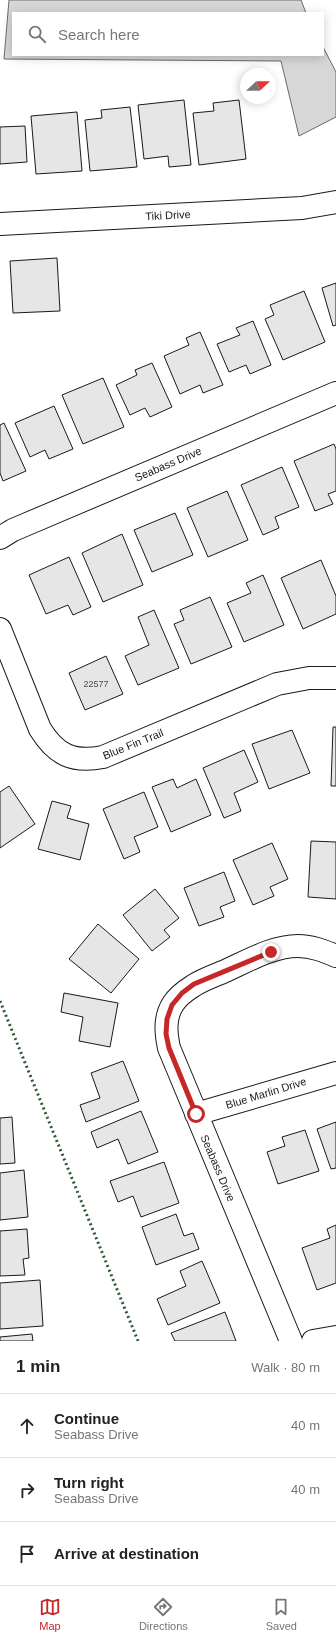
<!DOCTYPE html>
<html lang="en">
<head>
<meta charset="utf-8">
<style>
  :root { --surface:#fff; --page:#f6f6f6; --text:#222; --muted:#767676; --line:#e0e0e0; --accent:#c62828 }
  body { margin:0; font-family:Helvetica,sans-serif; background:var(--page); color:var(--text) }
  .compass { position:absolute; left:240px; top:68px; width:36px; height:36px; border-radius:50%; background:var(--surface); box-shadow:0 2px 10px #0003; rotate:68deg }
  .stop { position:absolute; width:12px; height:12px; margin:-9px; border:3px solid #c62828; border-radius:50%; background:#fff }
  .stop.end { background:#c62828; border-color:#fff; box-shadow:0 1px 4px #0008 }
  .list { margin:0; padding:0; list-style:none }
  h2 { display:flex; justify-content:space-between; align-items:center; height:52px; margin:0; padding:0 16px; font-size:17px }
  h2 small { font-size:13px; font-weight:400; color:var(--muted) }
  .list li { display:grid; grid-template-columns:26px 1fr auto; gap:12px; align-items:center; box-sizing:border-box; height:64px; padding:0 16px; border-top:1px solid var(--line) }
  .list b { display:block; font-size:15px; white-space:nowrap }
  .list p { margin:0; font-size:13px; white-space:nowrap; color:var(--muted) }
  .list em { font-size:13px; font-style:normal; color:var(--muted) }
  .icon { flex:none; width:22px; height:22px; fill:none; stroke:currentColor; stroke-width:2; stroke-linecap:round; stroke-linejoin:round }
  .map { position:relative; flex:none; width:336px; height:1341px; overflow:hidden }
  .search { position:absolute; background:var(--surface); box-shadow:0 2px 10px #0003; left:12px; right:12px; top:12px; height:44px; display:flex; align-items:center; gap:10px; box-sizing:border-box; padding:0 14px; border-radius:0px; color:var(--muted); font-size:15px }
  .sheet { height:244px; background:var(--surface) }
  nav { display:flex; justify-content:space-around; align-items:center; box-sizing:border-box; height:56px; border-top:1px solid var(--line); background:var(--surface); font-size:11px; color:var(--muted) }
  nav a { display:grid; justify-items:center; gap:2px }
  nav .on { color:var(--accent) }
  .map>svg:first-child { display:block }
</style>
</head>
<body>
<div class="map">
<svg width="336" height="1341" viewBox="0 0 336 1341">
  <rect width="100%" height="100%" fill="#fff"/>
  <!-- water -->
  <path fill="#d7d7d7" stroke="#6a6a6a" d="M9,0h292l5,13h-293v42h310v-8l13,25v45l-37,19 -18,-75 -277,-2z"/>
  <!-- building -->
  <path fill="#e6e6e6" stroke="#1a1a1a" d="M184,100l7,65 -22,2 -1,-11 -24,3 -6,-54z
    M239,100l7,59 -47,6 -6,-52 21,-2 -1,-8z
    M130,107l7,60 -47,4 -5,-51 17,-2 -1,-8z
    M77,112l5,59 -46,3 -5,-58z
    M25,126l2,36 -27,2v-37z
    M57,258l3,53 -47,2 -3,-52z
    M336,283v42l-3,1 -11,-38z
    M304,291l21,51 -42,18 -18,-41 9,-4 -4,-10z
    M253,321l18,44 -21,9 -4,-9 -17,7 -12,-28 23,-9 -4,-7z
    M200,332l23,53 -20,8 -3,-8 -20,9 -16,-38 25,-11 -3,-7z
    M152,363l20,44 -22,10 -5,-9 -15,7 -14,-30 21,-10 -2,-5z
    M103,378l21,49 -41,17 -21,-49z
    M54,406l19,43 -24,10 -4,-9 -15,7 -15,-34z
    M4,423l22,48 -23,10 -3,-8v-48z
    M334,444l2,5v42l-8,3 5,10 -18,7 -21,-50z
    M282,467l17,40 -24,10 4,11 -16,7 -22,-50z
    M227,491l21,49 -40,17 -21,-49z
    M175,513l18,42 -41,17 -18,-42z
    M122,534l21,51 -40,17 -21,-49z
    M69,557l22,50 -18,8 -5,-10 -22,9 -17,-39z
    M321,560l15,36v18l-33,15 -22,-51z
    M263,575l21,50 -40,17 -17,-39 24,-10 -5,-10z
    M210,597l22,50 -41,17 -17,-40 10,-4 -4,-10z
    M154,610l25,58 -41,17 -13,-29 24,-11 -11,-28z
    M106,656l17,38 -38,16 -16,-37z
    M333,727h3v59h-5z
    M292,730l18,43 -41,16 -17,-45z
    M244,750l14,32 -24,11 7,18 -17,7 -21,-50z
    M173,779l4,9 19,-9 15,36 -40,17 -19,-45z
    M9,786l26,38 -35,24v-56z
    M144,792l14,35 -24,10 6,15 -16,7 -21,-50z
    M52,801l19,5 -4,12 22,6 -9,36 -42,-11z
    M311,841l25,1v57l-28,-2z
    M272,843l16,36 -18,8 4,9 -21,9 -20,-45z
    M224,872l11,29 -15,6 4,10 -25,9 -15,-38z
    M155,889l24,29 -15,12 6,7 -18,14 -29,-36z
    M98,924l41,35 -28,34 -42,-34z
    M64,993l54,10 -8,44 -31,-6 4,-24 -22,-5z
    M123,1061l16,40 -53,21 -6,-17 20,-7 -9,-25z
    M141,1111l17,41 -30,12 -10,-25 -21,9 -6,-16z
    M12,1117l3,46 -15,1v-46z
    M336,1122v46l-5,1 -14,-40z
    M305,1130l14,41 -41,13 -11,-32 18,-6 -3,-9z
    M164,1162l15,41 -38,14 -8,-21 -15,6 -8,-21z
    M24,1170l4,47 -28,3v-47z
    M176,1214l8,22 9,-3 6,16 -43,16 -14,-38z
    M336,1225v58l-19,7 -15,-42 28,-10 -3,-9z
    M27,1229l2,29 -6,1 2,16 -25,1v-45z
    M202,1261l18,42 -52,22 -11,-26 29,-13 -6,-15z
    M40,1280l3,46 -43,3v-46z
    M225,1312l11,29h-61l-4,-8z
    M32,1334l1,7h-33v-4z"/>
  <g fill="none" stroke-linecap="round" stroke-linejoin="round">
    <!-- minor casing -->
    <g stroke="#1a1a1a" stroke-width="24">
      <path id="minor" d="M0,224l302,-16 34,-6
        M0,538l13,-8 323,-137
        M0,629l40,100c16,26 33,34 63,28l174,-73 32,-6h27
        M196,1114l140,-41
        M291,1341l-122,-293c-3,-14 -5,-30 4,-44 5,-8 12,-13 20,-18 9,-6 20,-10 30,-14 23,-10 49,-26 75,-26 14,0 26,5 38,10
        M313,1341l23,-4"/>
    </g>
    <!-- minor -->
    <use href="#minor" stroke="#fff" stroke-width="22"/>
    <!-- hedge -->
    <path stroke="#2b5a34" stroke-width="3" stroke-dasharray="2 3" stroke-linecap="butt" d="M0,1001l138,340"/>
  </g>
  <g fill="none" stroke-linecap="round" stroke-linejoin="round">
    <!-- route -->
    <path stroke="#c62828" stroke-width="5" d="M196,1114l-27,-66 -3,-14 1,-15 5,-14 10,-12 12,-9 77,-32"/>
  </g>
  <g text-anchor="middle" stroke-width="3" stroke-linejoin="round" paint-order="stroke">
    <!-- number labels -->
    <g font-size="9" fill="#4d4d4d">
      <text x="96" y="687">22577</text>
    </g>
    <!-- street labels -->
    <g font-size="11" fill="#1a1a1a" stroke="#fff">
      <text transform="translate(168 215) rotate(-3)" y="4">Tiki Drive</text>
      <text transform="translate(168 464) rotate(-23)" y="4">Seabass Drive</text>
      <text transform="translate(133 744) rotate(-22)" y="4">Blue Fin Trail</text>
      <text transform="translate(266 1093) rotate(-17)" y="4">Blue Marlin Drive</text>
      <text transform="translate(218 1168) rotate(67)" y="4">Seabass Drive</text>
    </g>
  </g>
</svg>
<svg class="compass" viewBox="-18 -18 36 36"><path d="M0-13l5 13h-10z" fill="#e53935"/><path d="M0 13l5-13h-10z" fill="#767676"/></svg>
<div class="stop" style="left:196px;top:1114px"></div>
<div class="stop end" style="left:271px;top:952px"></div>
<div class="search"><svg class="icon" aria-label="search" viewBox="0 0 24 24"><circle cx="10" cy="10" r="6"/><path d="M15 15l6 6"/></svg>Search here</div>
</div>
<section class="sheet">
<h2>1 min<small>Walk · 80 m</small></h2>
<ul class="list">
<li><svg class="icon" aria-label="ahead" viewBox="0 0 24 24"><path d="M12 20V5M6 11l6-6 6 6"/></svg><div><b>Continue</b><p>Seabass Drive</p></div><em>40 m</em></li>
<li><svg class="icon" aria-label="right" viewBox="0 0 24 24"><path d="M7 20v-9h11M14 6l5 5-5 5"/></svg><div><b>Turn right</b><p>Seabass Drive</p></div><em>40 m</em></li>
<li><svg class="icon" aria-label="arrive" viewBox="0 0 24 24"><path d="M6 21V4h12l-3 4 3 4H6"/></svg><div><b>Arrive at destination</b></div></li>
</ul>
</section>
<nav>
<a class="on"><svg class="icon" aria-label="map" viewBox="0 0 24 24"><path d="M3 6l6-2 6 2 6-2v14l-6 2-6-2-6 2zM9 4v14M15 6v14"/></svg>Map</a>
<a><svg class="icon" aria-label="directions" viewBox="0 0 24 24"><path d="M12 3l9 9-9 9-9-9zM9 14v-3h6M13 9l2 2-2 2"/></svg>Directions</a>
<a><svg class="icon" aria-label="saved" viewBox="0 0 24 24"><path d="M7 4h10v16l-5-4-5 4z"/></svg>Saved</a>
</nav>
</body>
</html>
